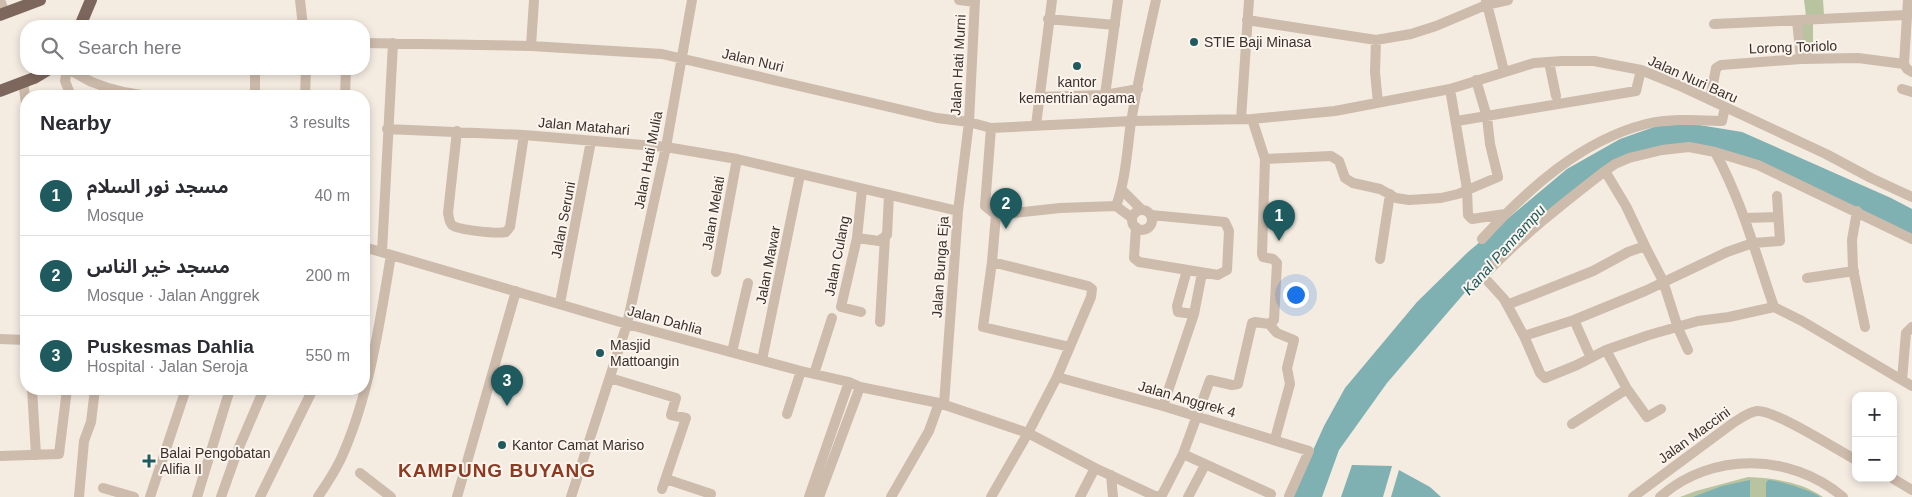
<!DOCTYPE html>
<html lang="en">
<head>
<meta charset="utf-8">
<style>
  :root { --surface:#fff; --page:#f2f2f3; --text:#2b2b33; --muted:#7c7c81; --line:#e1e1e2; --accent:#1f5a5e }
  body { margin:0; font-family:Arial,"Noto Sans Arabic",sans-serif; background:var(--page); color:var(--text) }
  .controls { position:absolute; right:15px; bottom:15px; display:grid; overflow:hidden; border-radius:10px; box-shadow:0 2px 8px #0003 }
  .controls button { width:45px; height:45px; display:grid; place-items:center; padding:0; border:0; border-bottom:1px solid var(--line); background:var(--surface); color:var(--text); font:25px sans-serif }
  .you { position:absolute; left:1295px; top:294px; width:18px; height:18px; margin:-12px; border:4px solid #fff; border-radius:50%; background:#1a73e8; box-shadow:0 0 0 8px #1a73e833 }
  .badge { display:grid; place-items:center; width:32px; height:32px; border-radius:50%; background:var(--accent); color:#fff; font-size:16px; font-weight:700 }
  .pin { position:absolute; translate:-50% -41px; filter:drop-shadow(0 1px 2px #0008) }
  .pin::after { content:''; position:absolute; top:26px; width:18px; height:15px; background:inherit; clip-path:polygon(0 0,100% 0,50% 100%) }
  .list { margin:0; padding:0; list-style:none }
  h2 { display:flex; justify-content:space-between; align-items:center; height:65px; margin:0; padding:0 20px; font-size:21px }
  h2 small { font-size:16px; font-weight:400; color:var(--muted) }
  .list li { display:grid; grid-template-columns:32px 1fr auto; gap:15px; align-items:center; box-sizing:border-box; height:80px; padding:0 20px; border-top:1px solid var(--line) }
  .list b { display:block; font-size:19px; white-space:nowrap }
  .list p { margin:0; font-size:16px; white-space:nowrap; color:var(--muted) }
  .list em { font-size:16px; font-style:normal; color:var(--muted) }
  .icon { flex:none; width:28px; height:28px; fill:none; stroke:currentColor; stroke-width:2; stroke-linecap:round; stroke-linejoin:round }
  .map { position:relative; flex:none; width:1912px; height:497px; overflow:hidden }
  .search { position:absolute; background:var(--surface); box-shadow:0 2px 8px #0003; left:20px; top:20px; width:350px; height:55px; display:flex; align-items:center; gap:12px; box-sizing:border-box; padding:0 18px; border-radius:20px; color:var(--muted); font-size:19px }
  .panel { position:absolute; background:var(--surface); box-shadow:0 2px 8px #0003; left:20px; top:90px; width:350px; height:305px; border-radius:20px }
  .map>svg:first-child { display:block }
</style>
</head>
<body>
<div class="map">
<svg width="1912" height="497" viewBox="0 0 1912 497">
  <rect width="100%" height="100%" fill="#f4ebe1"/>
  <!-- green -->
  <path fill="#b8c4a0" d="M1804,0h19l1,14 -18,2z
    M1813,21v34h-15l-2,-32z
    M1748,477c26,1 54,5 75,20h-143l16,-6z"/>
  <!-- water -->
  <path fill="#7fb0b2" d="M1693,124l49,8 149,66 21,11v27l-152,-74 -93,-16 -72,29 -76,58 -39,42 -75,87 -18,21 -48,67 -17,47h-30l32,-71 21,-38 72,-86 51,-50 99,-83 53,-30 37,-13z
    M1352,465l40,1 -9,31h-42z
    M1399,470l31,17 11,10h-50z
    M1750,480v17h-57l29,-11z
    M1768,480c9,0 45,11 52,17h-54v-14z"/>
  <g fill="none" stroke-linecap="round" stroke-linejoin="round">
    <!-- minor -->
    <path stroke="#cdbbac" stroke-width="10" d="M0,0l5,13
      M300,0l3,26
      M959,0l16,2
      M1486,0l18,71
      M1908,0l-4,64 3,5 5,3
      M1048,19l67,6
      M1247,20l129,20 35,-6 25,-8 50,-21 22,-5
      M1797,21l4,38
      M1714,24l192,-9
      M1376,40l-1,32 3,31
      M364,43l167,3 131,8 275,64 32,4 22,6 141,-7 120,-2 83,-8 115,-22 84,-26 28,-2h32l47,9 37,15 148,69 45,24 41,19
      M531,46l3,-46
      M1549,62l7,34
      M23,82l3,21
      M1450,89l17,100 1,26 4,4 33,-5
      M1902,89l10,3
      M1105,95l13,-95
      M71,96l-6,-15 2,-12c8,3 16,9 25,13 21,9 42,13 65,14
      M255,96v-27
      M305,96l1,-27
      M345,96l1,-27
      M1039,97l66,-2 33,-6
      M1710,100l6,-32 5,-3 80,-6 57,-1 46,6
      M1241,119l8,-119
      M1252,119l13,40 66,-3 8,5 6,17 8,5 27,6 16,9 13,2 32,-2 17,-4 40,-17 -8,-33 -3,-27 -11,-37
      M1457,121l179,-30 5,-21
      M1036,125l16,-125
      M991,128l-6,78 11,9
      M387,129l137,6 142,12 71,12 221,52
      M457,131l-9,82c1,4 1,9 4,12 6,5 45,9 54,7l4,-5 14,-92
      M1715,152c27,49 41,103 59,155
      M1122,190l20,20
      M1116,206l16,12
      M1132 220a10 10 0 1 1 20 0a10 10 0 1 1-20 0Z
      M1857,211l-5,29 1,29 12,58
      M1745,218l33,-1
      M1136,227l-2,31 5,4 79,13 9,-5 2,-39 -4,-9 -74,-7
      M857,238l22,3 8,-6 2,-40
      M1482,239c45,-49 98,-98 164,-115 25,-6 51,-4 76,-3l3,-14
      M1912,239l-154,-74 -43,-13 -26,-5 -27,3 -33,8 -14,6 -10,7c-44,34 -83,65 -122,105l21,23 20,37 16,37 5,5 32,-13 29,-15 43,-15 49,-14 31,-4 45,-10 28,14 110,65
      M1645,246l18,35 15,47 10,22
      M364,247l263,77 174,47 48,11 11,5 79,16 89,30 67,35 62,29 5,-2 21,-41 88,40
      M382,252l11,-209
      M1380,259l10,-65
      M1187,270l-10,36 1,6 16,2
      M716,272l21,-113
      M1807,278l47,-7
      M560,303l31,-162
      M1507,305l86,-34 35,-19 17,-6 -19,-40 -21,-35
      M861,312l-20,-5 16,-69 5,-49
      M1574,320l17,38
      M880,322l5,-85
      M1269,324l8,9 17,7 -7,28 3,16 -15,55
      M1524,336l50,-16 71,-29 82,-39 26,-9 27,-2 -3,-45
      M0,339l26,1
      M1070,347l-87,-20 9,-65 4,-47 64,-7 56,-2c10,-27 11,-56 15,-84 7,-41 16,-82 25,-122
      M1606,350l21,39 20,28 14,-8
      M732,352l16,-69
      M762,360l38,-185
      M814,374l18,-56
      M1057,377l106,29 146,45 -20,45
      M610,378l66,20 -5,17 15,3 -24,71
      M1902,380l4,-47 6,-6
      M32,389l4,66
      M944,404l14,-193 11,-89 6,-122
      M1163,406l31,-92 8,-41
      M787,414l14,-43
      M1572,424l55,-35
      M1183,454l27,-74 22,5 6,-1 14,-61 3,-1 14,2 5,-4 3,-57 -4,-4 -10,-2 -1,-3 3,-95
      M0,456l59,-2 8,-65
      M360,473l31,24
      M1111,475l2,22
      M1892,478l20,12
      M666,479l45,15
      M103,488l31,9
      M79,497l5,-56 7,-19 4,-33
      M150,497l36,-108
      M197,497l33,-108
      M221,497l16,-45 27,-63
      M260,497l53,-108
      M318,497c9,-14 19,-28 25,-43 27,-62 37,-133 48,-199
      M457,497l59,-206
      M571,497l56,-173 39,-177 26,-147
      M809,497l40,-115
      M819,497l41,-110
      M891,497l38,-66 10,-28
      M991,497l37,-64 29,-56 34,-80 1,-8 -4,-3 -96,-24
      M1080,497l15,-29
      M1188,497l17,-32
      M1633,497l100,-74c7,-4 15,-11 24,-12 18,-1 79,38 99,49
      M1660,497c52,-46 131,-44 183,0"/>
    <!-- major -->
    <path stroke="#7d675c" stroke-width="12" d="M0,15l40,-15
      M80,26l11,-26
      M0,91l34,-13 15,-9"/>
  </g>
  <!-- markers -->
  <g fill="#1f5a5e" stroke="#fbf5ee" stroke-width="2">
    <circle cx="1194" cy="42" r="5"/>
    <circle cx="1077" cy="66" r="5"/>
    <circle cx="600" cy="353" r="5"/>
    <circle cx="502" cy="445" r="5"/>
    <path d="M146.5 453.5h5v5h5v5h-5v5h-5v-5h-5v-5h5z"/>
  </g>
  <g text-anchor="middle" stroke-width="4" stroke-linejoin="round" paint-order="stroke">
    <!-- poi labels -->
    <g font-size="14" fill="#3b302b" stroke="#fbf5ee" text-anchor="start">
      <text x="1204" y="47">STIE Baji Minasa</text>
      <text x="1077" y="87" text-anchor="middle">kantor<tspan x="1077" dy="16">kementrian agama</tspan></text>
      <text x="610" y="350">Masjid<tspan x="610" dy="16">Mattoangin</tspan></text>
      <text x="512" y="450">Kantor Camat Mariso</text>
      <text x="160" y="458">Balai Pengobatan<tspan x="160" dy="16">Alifia II</tspan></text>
    </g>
    <!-- street labels -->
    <g font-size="14" fill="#3b302b" stroke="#fbf5ee">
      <text transform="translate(1793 47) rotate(-2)" y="5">Lorong Toriolo</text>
      <text transform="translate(753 60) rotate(13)" y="5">Jalan Nuri</text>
      <text transform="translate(958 65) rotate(-87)" y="5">Jalan Hati Murni</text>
      <text transform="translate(1693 79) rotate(24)" y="5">Jalan Nuri Baru</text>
      <text transform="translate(584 126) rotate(5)" y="5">Jalan Matahari</text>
      <text transform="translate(648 160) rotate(-79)" y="5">Jalan Hati Mulia</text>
      <text transform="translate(713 213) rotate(-80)" y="5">Jalan Melati</text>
      <text transform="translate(563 220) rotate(-79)" y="5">Jalan Seruni</text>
      <text transform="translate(837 256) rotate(-79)" y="5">Jalan Culang</text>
      <text transform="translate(768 265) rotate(-79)" y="5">Jalan Mawar</text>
      <text transform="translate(940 267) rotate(-86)" y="5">Jalan Bunga Eja</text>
      <text transform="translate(665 320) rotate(15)" y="5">Jalan Dahlia</text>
      <text transform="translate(1187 399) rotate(16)" y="5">Jalan Anggrek 4</text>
      <text transform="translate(1694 435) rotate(-36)" y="5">Jalan Maccini</text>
    </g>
    <!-- water labels -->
    <g font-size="15" font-style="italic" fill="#1f5a5e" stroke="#fbf5ee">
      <text transform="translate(1504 250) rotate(-48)" y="5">Kanal Pannampu</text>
    </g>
    <!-- district labels -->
    <g font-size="19" font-weight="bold" letter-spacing="1" fill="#8c3b22" stroke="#fbf5ee">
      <text x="497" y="477">KAMPUNG BUYANG</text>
    </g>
  </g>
</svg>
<div class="controls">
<button>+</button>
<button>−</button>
</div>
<div class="you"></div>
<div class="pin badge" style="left:1279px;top:241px">1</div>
<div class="pin badge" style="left:1006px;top:229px">2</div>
<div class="pin badge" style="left:507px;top:406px">3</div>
<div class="search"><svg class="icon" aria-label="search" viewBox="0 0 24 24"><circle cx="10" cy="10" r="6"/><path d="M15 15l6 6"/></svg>Search here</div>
<section class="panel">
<h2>Nearby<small>3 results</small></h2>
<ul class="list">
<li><span class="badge">1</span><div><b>مسجد نور السلام</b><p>Mosque</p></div><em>40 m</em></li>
<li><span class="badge">2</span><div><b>مسجد خير الناس</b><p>Mosque · Jalan Anggrek</p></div><em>200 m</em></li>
<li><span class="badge">3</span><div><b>Puskesmas Dahlia</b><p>Hospital · Jalan Seroja</p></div><em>550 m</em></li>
</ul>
</section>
</div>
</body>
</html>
